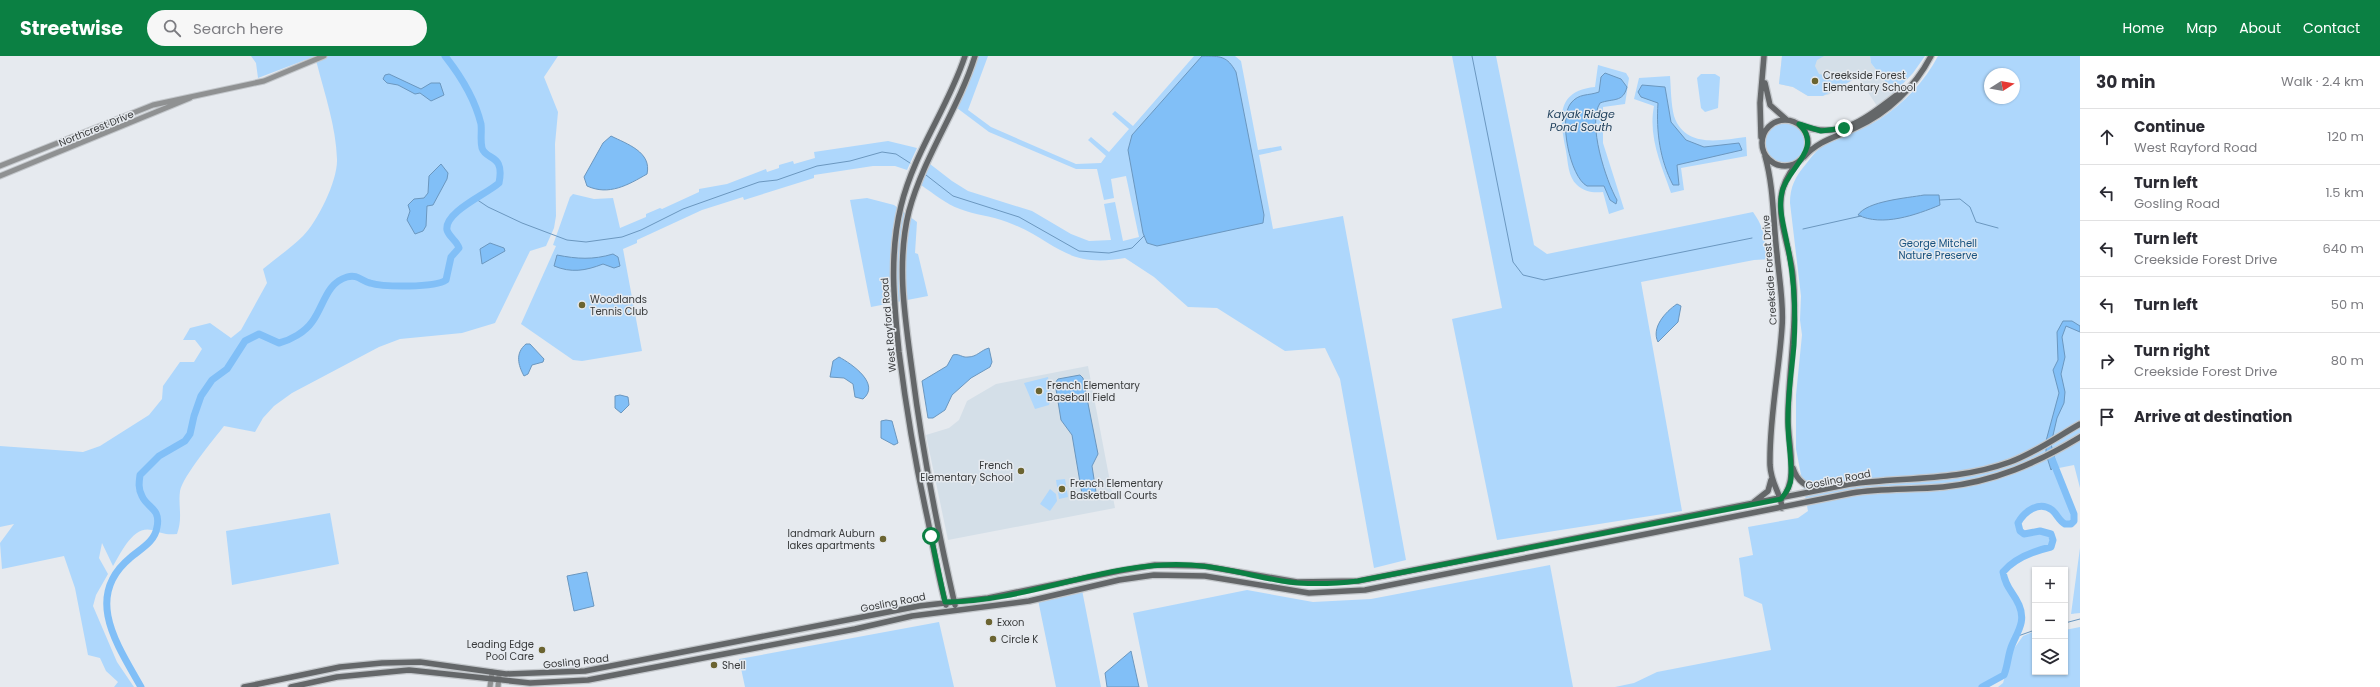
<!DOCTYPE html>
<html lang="en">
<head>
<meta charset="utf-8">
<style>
  :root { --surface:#fff; --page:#f7f7f7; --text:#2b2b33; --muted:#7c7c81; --line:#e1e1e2; --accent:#0b8043 }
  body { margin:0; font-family:Poppins,sans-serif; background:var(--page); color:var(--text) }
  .controls { position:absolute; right:12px; bottom:12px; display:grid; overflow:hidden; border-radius:0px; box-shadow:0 1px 3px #0004 }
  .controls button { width:36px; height:36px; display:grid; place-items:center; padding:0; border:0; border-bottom:1px solid var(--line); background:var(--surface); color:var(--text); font:20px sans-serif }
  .compass { position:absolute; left:1984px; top:12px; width:36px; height:36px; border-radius:50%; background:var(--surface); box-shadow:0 1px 3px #0004; rotate:79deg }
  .stop { position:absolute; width:12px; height:12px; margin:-9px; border:3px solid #0b8043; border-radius:50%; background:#fff }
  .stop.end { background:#0b8043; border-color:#fff; box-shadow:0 1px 4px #0008 }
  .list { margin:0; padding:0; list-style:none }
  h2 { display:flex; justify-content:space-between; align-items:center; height:52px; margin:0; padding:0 16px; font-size:17px }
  h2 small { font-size:13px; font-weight:400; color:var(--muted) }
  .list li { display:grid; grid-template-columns:26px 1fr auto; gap:12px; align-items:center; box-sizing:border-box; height:56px; padding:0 16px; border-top:1px solid var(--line) }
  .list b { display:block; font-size:15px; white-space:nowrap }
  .list p { margin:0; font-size:13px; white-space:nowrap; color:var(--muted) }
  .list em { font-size:13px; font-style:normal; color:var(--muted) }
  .icon { flex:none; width:22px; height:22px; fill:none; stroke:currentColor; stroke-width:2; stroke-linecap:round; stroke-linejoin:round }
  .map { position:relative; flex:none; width:2080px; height:631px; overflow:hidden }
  header { display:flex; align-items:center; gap:24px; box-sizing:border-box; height:56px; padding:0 20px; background:var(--accent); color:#fff }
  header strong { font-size:19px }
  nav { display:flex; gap:22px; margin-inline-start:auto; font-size:14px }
  .search { width:280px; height:36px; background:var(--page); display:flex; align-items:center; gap:10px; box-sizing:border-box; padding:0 14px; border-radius:22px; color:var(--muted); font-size:15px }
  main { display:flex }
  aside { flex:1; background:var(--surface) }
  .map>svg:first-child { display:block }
</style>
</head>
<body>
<header>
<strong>Streetwise</strong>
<div class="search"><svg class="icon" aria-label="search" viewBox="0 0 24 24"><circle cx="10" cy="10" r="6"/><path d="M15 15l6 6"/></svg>Search here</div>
<nav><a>Home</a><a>Map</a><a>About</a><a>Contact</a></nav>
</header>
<main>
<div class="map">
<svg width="2080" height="631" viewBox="0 0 2080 631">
  <rect width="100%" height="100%" fill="#e6eaef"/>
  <!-- built -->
  <path fill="#d4dfe8" d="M1782,0h88l1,7 23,30 -17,13 -19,-29 -30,18 -20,1 -15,-9 -14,-3z
    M1088,310l27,142 -167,32 -22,-105 23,-7 10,-8 8,-19 29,-17z"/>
  <!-- green -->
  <path fill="#aed7fc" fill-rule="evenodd" d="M251,0h307l-14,21 14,35 -3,32 1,72 -2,12 -8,18 -16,5 -35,72 -33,10 -62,6 -21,8 -87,46 -18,13 -11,12 -8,14 -31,-6c-10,13 -41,50 -44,65 -2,15 3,27 -3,43 -13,1 -14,-1 -25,-4 -19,-5 -31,23 -39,36l-11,-23 -3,15 9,16 -12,21 -3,11 24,56 17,25h-20l4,-5 -12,-11 -6,-13 -12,-3 -13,-67 -11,-32 -62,13 -2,-26 14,-19 -14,3v-81l83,6 17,-6 49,-31 13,-16 1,-13 17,-24h14l8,-13 -7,-9h-12l7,-12 20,-5 21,15 10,-8 26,-47 -4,-14c13,-11 28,-21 40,-33 15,-15 35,-56 34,-77 -1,-32 -12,-64 -20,-95l-4,-7 -55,21 -2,-15z
    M978,0h10l-20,54 23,17 85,37 25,-1 5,-7 -18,-16 3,-3 18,15 20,-23 -17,-15 3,-3 18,15 61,-70h41l6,5 17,89 23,-4 1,4 -23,5 14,74 70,-13 63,344 -32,8 -34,-189 -15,-31 -40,3 -68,-43 -29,-1 -34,-30 -29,-19c-61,11 -69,-18 -118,-36 -15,-6 -32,-7 -47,-13 -14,-5 -26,-15 -39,-24l9,-21 22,17 16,10 64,20 39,23 18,7 22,-1 -7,-36 11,-2 8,39 16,-4 -13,-61 -15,3 3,19 -10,2 -7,-31h-21l-87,-37 -32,-24z
    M1452,0h44l38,189 13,9 206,-42c8,11 12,22 12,35l2,3 3,-2 1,11 -17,1 -113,22 41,229 -185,29 -45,-221 50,-11z
    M1782,0h42l-7,4 -2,6 4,8 25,6 12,-5 2,2 -35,19h-15l-15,-9 -14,-3z
    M1870,0h55l-12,17 -19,20 -23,-30z
    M1938,0h142v432l-6,-23 -20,4 20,45 -2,9 -5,2c-8,-3 -10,-10 -16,-15 -12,-10 -27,2 -33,13l2,8 4,3 16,-3 11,3 2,6 -2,7c-17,4 -37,12 -48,25 3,17 10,19 16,33 7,16 -1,26 -7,40 -4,9 -4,20 -8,30l-22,12h-367l19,-4 23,-11 114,-22 -9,-46 -18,-8 -5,-38 14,-3 -5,-28 50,-9 10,-7 -12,-62v-54l6,-60 -2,-15 1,-24 -11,-93c0,-16 5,-26 16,-39 4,-5 8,-11 14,-16 15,-12 42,-18 60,-29 24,-16 45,-38 58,-63zM1990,18h24v24h-24z
    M1598,9l28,8 3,5 -4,26 -22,3v36l21,66 -15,5 -6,-22c-10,1 -18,0 -26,-7 -9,-8 -9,-23 -11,-34 -6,-30 -12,-60 29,-64z
    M1701,18h14l5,3 -2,31 -13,4 -4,-4 -4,-30z
    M1670,20c1,13 1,28 4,40 11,33 47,24 72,21l1,19 -66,12 3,22 -13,3c-10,-29 -23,-56 -17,-87l-20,-7 5,-21z
    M1763 87a22 22 0 1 1 44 0a22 22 0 1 1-44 0Z
    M888,85l29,7 -10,22 -12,-4h-22l-59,9v3l-70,22 -1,-3 -41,13 -65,30v3l-14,6 19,102 -60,10 -9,-1 -52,-36 35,-78 -3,-1 17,-48 3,-3 21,5 19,-1 7,30 26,-11v-3l14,-6 2,1 37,-17v-3l28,-5 39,-15 1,3 12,-4v-3l14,-4 1,3 21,-6 -1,-6z
    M867,142l27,7 23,17 -2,31 3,1 10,42 -57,11 -21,-107z
    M1048,321l3,20 -2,8 -14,4 -11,-26z
    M1065,423l3,18 -9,2 -3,-19z
    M1050,433l6,5 1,7 -7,10 -10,-7z
    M330,457l9,51 -107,21 -6,-54z
    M2080,492v65l-10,1h1z
    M1550,509l23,122h-425l-15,-74 114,-23 66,12 58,-3z
    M1082,534l19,97h-45l-18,-87z
    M939,566l15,65h-209l-6,-28z
    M2080,571v60h-82l5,-4 10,-33 10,-14 12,-5v41h30v-42z"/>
  <!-- water -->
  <path fill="#81bff7" stroke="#6b97bf" d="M1202,0c19,0 25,0 34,16l28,143 -1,8 -106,23 -10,-3 -4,-10 -15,-83 4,-15z
    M1605,17l16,6 6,8c-4,16 -14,11 -27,16 -13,20 6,78 17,97l-1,4 -6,-4 -6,-14h-17c-17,-9 -29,-68 -16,-83 8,-10 17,-7 28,-11l2,-15z
    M389,18l32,15 10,-6h9l4,12 -13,6 -11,-8 -5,1 -17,-9 -11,-2 -4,-4 2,-4z
    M1642,29l23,2 6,35 15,18 18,7 35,-4 3,7 -65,15 2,20h-6c-13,-25 -17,-53 -15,-82l-17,-6 -3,-5z
    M611,80c16,8 41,16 36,38 -19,11 -38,22 -60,12l-3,-9 19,-34z
    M441,108l7,9 -1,6 -14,26 -6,1 -1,20 -3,5 -8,3 -8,-14 3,-9 -2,-6 6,-6 10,-1 4,-5 1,-17z
    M1924,139h15l1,10c-24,10 -58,22 -82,10 9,-14 49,-17 66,-20z
    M490,187l14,5 1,3 -23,13 -2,-15z
    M613,198l5,3 2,9 -6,2 -11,-4c-18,7 -32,9 -49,2l3,-11c20,4 36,5 56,-1z
    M1677,248l4,2 -3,16 -20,20c-7,-14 7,-30 19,-38z
    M2063,265h9l8,5v6l-14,-6 -4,11 3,20 -4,17 4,18 -1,11 -7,15 -6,26 5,20 -5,6 -5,-16v-13l13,-48 -6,-23 5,-10 -1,-28z
    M526,288h4l14,15 -1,3 -11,3 -4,9 -4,2c-6,-11 -9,-23 2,-32z
    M989,292l3,14 -2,5 -19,11 -19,17 -7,15 -12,8h-5l-6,-37 25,-15 6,-11c6,-2 9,3 15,2 9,0 13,-7 21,-9z
    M839,301c13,7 42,27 24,42l-8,-2 -2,-13 -9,-6 -14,-1 3,-16z
    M1080,319l3,3 15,76 -6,12 4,26 -2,3 -9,1 -3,-2 -10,-59 -11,-15 -6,-37 3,-4z
    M620,339l8,2 1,8 -8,8 -6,-5v-12z
    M886,364l6,1 6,22 -4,2 -13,-7v-17z
    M587,516l7,34 -20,5 -7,-35z
    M1131,595l8,36h-32l-2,-14z"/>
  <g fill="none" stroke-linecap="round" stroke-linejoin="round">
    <!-- stream -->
    <path stroke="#6b97bf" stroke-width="1" d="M1472,0l41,206 10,13 21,5 208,-42
      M926,119l27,21 66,21 60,34 30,2 23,-5 12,-12
      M476,143l12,8 34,16 45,17 19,2 36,-5 19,-7 42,-21 76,-27 18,-2 40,-14 33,-5 32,-9 14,2 14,9
      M1940,144l20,-1 10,8 6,15 22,6
      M1803,173l58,-13
      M2065,567l15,-4
      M2018,580l17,-6"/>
    <!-- river -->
    <path stroke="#81bff7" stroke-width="7" d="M141,631c-23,-41 -58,-90 -11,-129 10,-9 25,-16 27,-31 4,-19 -10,-19 -15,-31 -4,-7 -3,-14 -2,-21l19,-19 26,-15 5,-7 4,-18 7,-20 11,-16 15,-11 18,-28 14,-7 20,9c12,-3 26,-11 33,-21 12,-16 14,-39 35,-45 11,-3 14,4 23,6 13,4 65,5 76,-3l5,-23 8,-9c-2,-7 -10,-11 -12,-18 -3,-18 40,-36 52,-47 6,-30 -13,-22 -17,-35 -2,-8 0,-16 -1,-24 -6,-25 -21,-49 -36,-68
      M1982,631l22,-12c4,-10 4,-21 8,-30 6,-14 14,-24 7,-40 -6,-14 -13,-16 -16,-33 11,-13 31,-21 48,-25l2,-7 -2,-6 -11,-3 -16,3 -4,-3 -2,-8c6,-11 21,-23 34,-13 5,4 7,11 13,14h6l3,-3v-7l-22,-55"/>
    <!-- tertiary casing -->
    <g stroke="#c3c7cb" stroke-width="7">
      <path id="tertiary" d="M0,110l153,-61 111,-24 60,-25
        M0,120l190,-78
        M490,631l2,-15
        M498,631l1,-11"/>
    </g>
    <!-- secondary casing -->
    <g stroke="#c3c7cb" stroke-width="8">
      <path id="secondary" d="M1765,27l5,22 17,15
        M1762 87a23 23 0 1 1 46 0a23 23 0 1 1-46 0Z
        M1801,69c43,18 71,-13 104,-36
        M1761,81l-1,-34 4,-47
        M1765,100c9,32 8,65 12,98 2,24 7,49 5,73 -3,46 -13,92 -12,138 1,20 11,28 12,43
        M1804,101c15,-17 33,-20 53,-30 31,-14 58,-40 74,-71
        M1793,412c4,13 14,20 27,21
        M1782,443c17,-21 6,-54 6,-80 0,-48 10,-94 5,-143 -2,-25 -15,-52 -12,-78 1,-13 8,-25 16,-35
        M1754,446l14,-11 3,-11
        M946,549c-8,-29 -13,-60 -19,-89 -12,-54 -21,-109 -28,-164 -5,-49 -10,-97 2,-146 13,-54 47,-98 64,-150
        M955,549c-18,-78 -33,-156 -43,-235 -7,-52 -16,-107 -3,-159 15,-55 49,-101 66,-155
        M244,631l96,-20 42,-4 38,-1 86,12 79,-3 334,-65 69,-8 131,-27 36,-6 49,1 93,16 61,-1 492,-97c54,-7 108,-3 160,-22 25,-9 47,-25 70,-38
        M291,631l46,-10 72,-7 121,13 58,-3 267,-51 57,-13 117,-15 90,-21 35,-5 51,1 104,17 56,-3 487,-97c30,-5 61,-3 91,-6 51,-5 94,-24 137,-50"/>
    </g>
    <!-- tertiary -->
    <use href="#tertiary" stroke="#8f9192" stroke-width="5"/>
    <!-- secondary -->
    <use href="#secondary" stroke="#646769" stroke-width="5.5"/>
  </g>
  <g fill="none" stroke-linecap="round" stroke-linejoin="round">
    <!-- route -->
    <path stroke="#0b8043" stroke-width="5" d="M931,480l14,66c75,0 144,-33 218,-37 41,-3 79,9 119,16 25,4 51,3 76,0l423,-82c5,-6 10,-13 10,-21 1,-20 -4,-41 -3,-61 0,-24 4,-48 6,-72 2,-34 0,-69 -7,-102 -3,-17 -9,-34 -5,-51 5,-24 42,-43 17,-68l22,7 23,-3"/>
  </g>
  <!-- markers -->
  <g fill="#6b6431" stroke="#e6eaef" stroke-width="1.5">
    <circle cx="1815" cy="25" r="4"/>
    <circle cx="582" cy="249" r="4"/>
    <circle cx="1039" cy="335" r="4"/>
    <circle cx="1021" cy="415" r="4"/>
    <circle cx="1062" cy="433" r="4"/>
    <circle cx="883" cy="483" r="4"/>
    <circle cx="989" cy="566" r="4"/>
    <circle cx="993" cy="583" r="4"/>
    <circle cx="542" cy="594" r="4"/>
    <circle cx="714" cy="609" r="4"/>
  </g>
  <g text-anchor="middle" stroke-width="3" stroke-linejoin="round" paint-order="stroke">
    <!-- poi labels -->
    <g font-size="10" fill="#393b3c" stroke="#e6eaef" text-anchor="start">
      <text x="1823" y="23">Creekside Forest<tspan x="1823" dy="12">Elementary School</tspan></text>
      <text x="590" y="247">Woodlands<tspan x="590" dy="12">Tennis Club</tspan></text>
      <text x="1047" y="333">French Elementary<tspan x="1047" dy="12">Baseball Field</tspan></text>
      <text x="1013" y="413" text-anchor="end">French<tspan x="1013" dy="12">Elementary School</tspan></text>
      <text x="1070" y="431">French Elementary<tspan x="1070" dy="12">Basketball Courts</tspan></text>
      <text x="875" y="481" text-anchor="end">landmark Auburn<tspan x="875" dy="12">lakes apartments</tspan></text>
      <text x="997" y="570">Exxon</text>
      <text x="1001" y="587">Circle K</text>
      <text x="534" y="592" text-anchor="end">Leading Edge<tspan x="534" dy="12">Pool Care</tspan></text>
      <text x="722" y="613">Shell</text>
    </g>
    <!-- street labels -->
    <g font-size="10" fill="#393b3c" stroke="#e6eaef">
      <text transform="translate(96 72) rotate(-22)" y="4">Northcrest Drive</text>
      <text transform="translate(1769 214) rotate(-94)" y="4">Creekside Forest Drive</text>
      <text transform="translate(888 269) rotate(-95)" y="4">West Rayford Road</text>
      <text transform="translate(1838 423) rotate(-11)" y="4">Gosling Road</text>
      <text transform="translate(893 546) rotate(-11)" y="4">Gosling Road</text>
      <text transform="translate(576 605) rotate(-6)" y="4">Gosling Road</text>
    </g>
    <!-- park labels -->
    <g font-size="10" fill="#19527f" stroke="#e6eaef">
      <text x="1938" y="191">George Mitchell<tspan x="1938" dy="12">Nature Preserve</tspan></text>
    </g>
    <!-- water labels -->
    <g font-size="11" font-style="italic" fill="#1c3d59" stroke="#e6eaef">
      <text x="1581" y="62">Kayak Ridge<tspan x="1581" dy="13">Pond South</tspan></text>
    </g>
  </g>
</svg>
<div class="controls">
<button>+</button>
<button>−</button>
<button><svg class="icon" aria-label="layers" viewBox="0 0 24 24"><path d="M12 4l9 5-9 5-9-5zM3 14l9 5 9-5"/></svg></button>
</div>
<svg class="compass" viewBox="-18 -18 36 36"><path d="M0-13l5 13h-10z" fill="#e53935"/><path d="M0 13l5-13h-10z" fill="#7c7c81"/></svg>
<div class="stop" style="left:931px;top:480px"></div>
<div class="stop end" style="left:1844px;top:72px"></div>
</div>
<aside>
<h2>30 min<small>Walk · 2.4 km</small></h2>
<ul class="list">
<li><svg class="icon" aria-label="ahead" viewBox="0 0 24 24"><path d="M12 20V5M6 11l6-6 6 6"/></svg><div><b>Continue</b><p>West Rayford Road</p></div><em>120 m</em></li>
<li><svg class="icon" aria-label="left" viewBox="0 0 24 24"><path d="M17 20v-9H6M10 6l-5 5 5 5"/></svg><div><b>Turn left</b><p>Gosling Road</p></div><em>1.5 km</em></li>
<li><svg class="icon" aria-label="left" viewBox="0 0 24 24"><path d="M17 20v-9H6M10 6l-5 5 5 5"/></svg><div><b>Turn left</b><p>Creekside Forest Drive</p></div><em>640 m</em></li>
<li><svg class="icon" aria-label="left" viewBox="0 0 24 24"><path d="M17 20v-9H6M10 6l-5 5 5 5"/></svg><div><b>Turn left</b></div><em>50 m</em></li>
<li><svg class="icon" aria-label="right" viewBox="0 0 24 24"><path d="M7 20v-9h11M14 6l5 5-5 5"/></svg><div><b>Turn right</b><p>Creekside Forest Drive</p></div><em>80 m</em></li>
<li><svg class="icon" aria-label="arrive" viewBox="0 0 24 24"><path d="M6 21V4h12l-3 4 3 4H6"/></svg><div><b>Arrive at destination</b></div></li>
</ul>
</aside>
</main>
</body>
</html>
